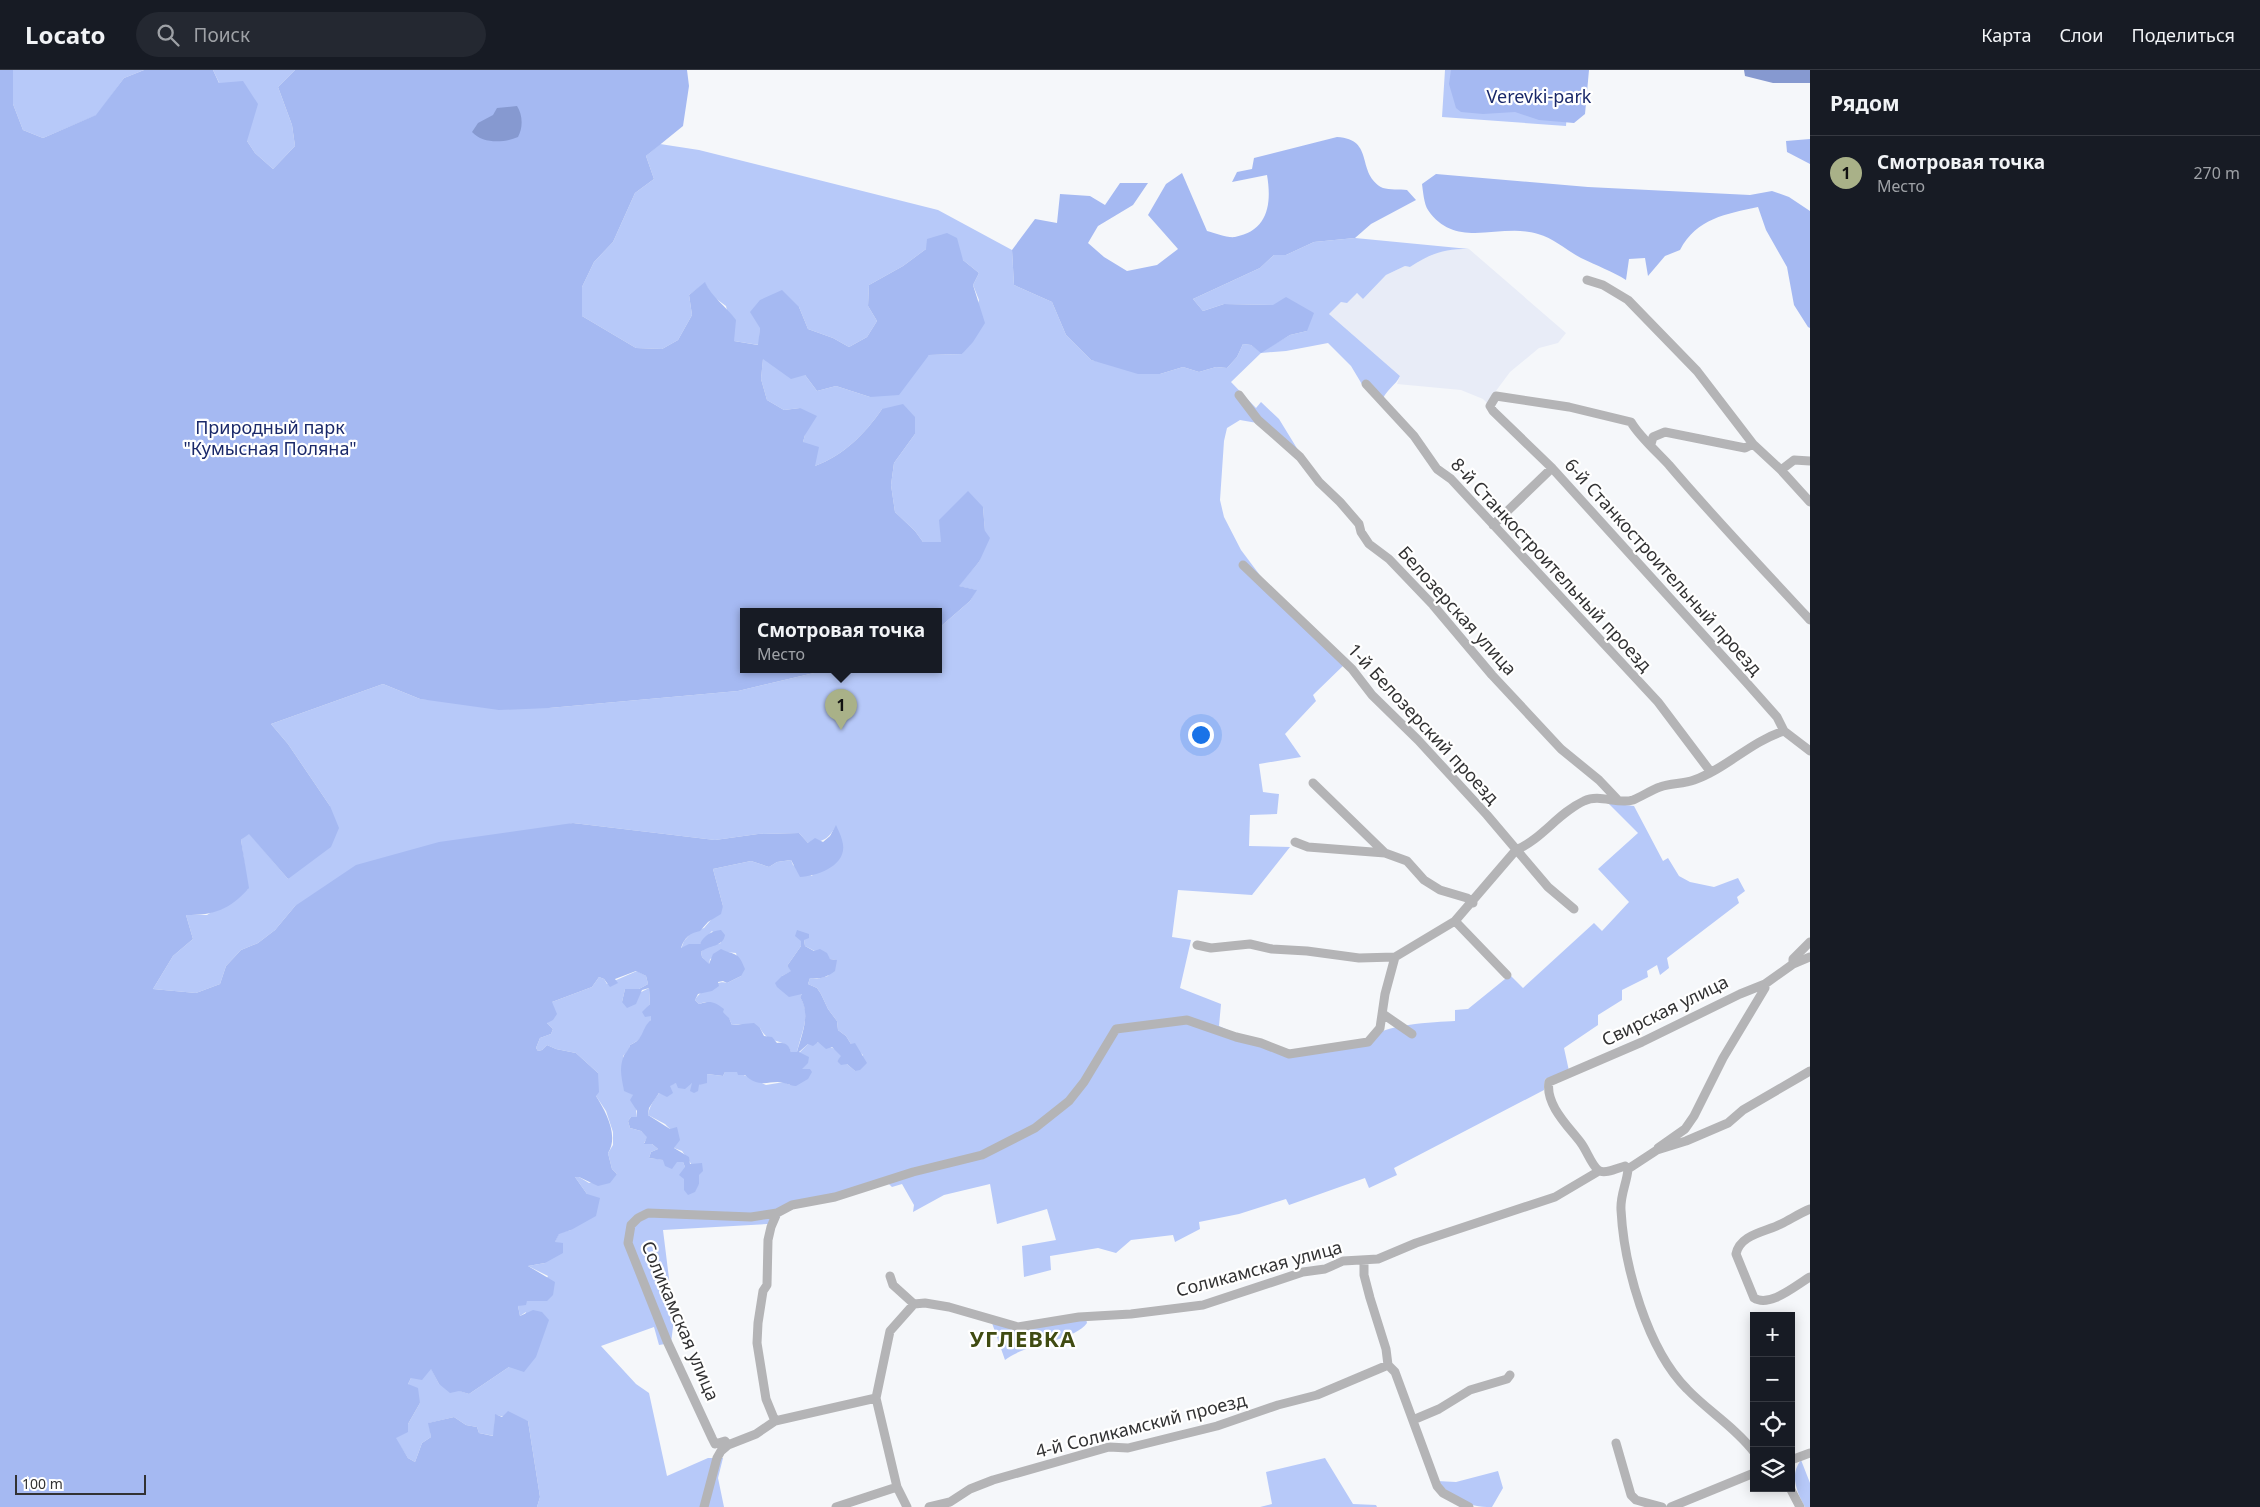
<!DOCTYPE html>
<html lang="ru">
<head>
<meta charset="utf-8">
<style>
  :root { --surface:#171b24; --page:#242831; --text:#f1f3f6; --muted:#9ea1a6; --line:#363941; --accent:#a9b188 }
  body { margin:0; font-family:"Noto Sans",sans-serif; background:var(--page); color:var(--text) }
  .controls { position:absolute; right:15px; bottom:15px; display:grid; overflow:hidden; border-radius:0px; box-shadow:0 2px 12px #0003 }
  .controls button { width:45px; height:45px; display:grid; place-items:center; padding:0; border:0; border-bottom:1px solid var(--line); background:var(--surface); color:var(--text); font:25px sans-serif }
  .scale { position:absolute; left:15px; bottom:12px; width:131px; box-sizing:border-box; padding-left:5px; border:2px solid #323233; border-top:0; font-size:14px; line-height:18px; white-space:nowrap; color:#323233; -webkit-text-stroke:4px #fff; paint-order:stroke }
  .you { position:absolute; left:1200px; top:664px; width:18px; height:18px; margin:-12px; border:4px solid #fff; border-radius:50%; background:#1a73e8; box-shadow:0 0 0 8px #1a73e833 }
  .badge { display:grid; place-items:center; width:32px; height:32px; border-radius:50%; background:var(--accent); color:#111; font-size:16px; font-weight:700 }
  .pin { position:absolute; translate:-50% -41px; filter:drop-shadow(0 1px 2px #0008) }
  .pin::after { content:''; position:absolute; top:26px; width:18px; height:15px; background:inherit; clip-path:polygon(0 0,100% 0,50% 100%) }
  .popup { position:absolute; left:740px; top:538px; width:202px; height:65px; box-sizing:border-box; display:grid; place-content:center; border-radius:0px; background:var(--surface); filter:drop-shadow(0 1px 4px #0005); font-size:16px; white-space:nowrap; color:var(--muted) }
  .popup b { font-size:19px; color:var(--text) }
  .popup::after { content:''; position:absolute; left:50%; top:100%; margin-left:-10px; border:10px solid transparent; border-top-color:var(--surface) }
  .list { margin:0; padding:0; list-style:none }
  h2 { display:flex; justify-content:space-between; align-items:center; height:65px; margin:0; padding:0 20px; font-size:21px }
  h2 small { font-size:16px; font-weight:400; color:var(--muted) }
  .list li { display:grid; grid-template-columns:32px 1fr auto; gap:15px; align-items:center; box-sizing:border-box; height:75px; padding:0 20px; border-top:1px solid var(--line) }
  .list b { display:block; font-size:19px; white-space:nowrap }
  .list p { margin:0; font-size:16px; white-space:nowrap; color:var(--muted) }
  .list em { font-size:16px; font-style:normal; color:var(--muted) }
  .icon { flex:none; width:28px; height:28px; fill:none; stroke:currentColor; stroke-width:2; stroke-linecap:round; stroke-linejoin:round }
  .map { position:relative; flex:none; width:1810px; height:1437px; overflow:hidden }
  header { display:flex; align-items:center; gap:30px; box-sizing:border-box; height:70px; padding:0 25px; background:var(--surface); border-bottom:1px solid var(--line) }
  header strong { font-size:24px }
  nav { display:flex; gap:28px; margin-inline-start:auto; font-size:18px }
  .search { width:350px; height:45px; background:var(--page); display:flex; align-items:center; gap:12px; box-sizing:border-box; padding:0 18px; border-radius:28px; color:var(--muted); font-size:19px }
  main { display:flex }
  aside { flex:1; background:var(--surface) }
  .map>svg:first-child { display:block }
</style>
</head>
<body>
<header>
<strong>Locato</strong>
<div class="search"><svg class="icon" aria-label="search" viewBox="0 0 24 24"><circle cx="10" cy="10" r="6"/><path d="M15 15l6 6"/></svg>Поиск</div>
<nav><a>Карта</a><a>Слои</a><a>Поделиться</a></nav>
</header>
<main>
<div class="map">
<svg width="1810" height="1437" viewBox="0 0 1810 1437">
  <rect width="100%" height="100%" fill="#f5f7fa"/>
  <!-- built -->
  <path fill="#e8ecf7" d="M1447,179h22l97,84 -8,10 -19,5 -29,24 -23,31 -4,-4 -22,-9 -64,-6 3,-8 -71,-62 13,-13 15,-8 6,6 23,-24 19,-9 5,1 19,-12z"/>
  <!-- green -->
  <path fill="#b7c9f9" d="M13,0h131l-20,8 -27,37 -54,23 -20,-8 -10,-26z
    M213,0h82l-17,17 14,38 3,21 -22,23 -18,-16 -8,-12z
    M1445,0h125l-4,56 -124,-9z
    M660,74l39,6 239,60 74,40 2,35 38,17 14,33 25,25 69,14 23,-7 16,5 17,-5 11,1 10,-11 6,-13 8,1 10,7 29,-17 17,-4 -34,-26 -49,-1 -21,7 -10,-12 67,-31 14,-13h12l28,-13 41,-4 114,11c-26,0 -37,4 -59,18l-5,-1 -19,9 -23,24 -6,-6 -10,10 -6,-1 -12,12 71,62c-4,9 -14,14 -17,23l-20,-13 -12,-20 -23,-23 -42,8 -25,2 -30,29 25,26 5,-6 18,17 19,31 -41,-27 -17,-3 -13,8 -3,13 -4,59 4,17 17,33 21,28 86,83 -35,34 3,6 -31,33 16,23 -42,7 4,28 16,2 -2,20 -27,1 -1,31 41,1 -38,48 -74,-5 -6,47 19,3 -11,48 41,16 -2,22 16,7 55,17 78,-10c13,-16 66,-18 87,-19v-11l13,-1 42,-34 13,13 71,-65 8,8 27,-29 -31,-33 40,-36 -30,-30 26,3 29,55 5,-3 11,18 11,6 24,5 24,-9 7,13 -8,6 2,6 -72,55 2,10 -9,7 -3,-10 -10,6 1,6 -26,13v10l-24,15v10l-34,23 5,23 -24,8 -1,11 -150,78 3,7 -28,13 -4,-10 -76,27 -3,-6 -47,15 -40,8 1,7 -25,13 -2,-7 -42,5 -15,13 -18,-5 -48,8 1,14 -27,7 -2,-31 34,-6 -9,-31 -50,15 -7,-40 -46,11 -31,17 1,-7 -12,-21 -10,3 -5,-5 -104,30 -10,15 -6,-3 -104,6 11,89 -3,24 -12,2 -5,-18 -53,19 35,38 13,9 18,83 41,-18h15l-5,20 6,29h-187l3,-10 -12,-76 -33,-6 -1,21 -15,-3 -2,-6 -11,-2 -12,-8 -25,6 2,14 -9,6 -7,19 -7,-4 -13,-20 13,-14 12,-21 -12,-19 3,-6 20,-10 8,16 30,10 40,-27 17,-55 -6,4 -2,-10 9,-5h8l13,-25 -20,-10 17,-3 14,-30 12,-3 16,-36 -12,-17h4l10,6 28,-9 -5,-5 -4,-16 5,-8v-13l-7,-21 -10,-15 2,-23 -22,-20 -20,-4 -9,-4 -5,5 -4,1 -2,-3 4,-10 11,-4 2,-5 -6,-6 5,-21 40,-15 7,-10 5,2 3,5 30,-13 9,5 2,8 -9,5h-14l-3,13 27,-14 1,16 -4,5 6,7c-3,12 -10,24 -22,29l-1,5 -6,6 1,34 10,5 3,22h-6l-3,4 2,7 11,3 7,6 -4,6 8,1 6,5 -7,3 -2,6 34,4 2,5 -1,23 15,-6v-9l-17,-24 -8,-3 2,-5 -6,-14 -5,-5 -17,-9c2,-12 14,-30 28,-32 6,-1 10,2 16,0v3l7,-1 8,-7v-4l16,2 2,-4h12l29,13 18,-3 6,3 12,-16 -3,-16 9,-9 11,-2 18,8 5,6 -5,5 10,3 8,7 8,-16 -5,-4 -3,-7h-4l-5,-8 -8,-6 -1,-9 -9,-12 -7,-15 -4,-6 -9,-4 2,-6 7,1 11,-3 8,-16 -6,-1 -25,-13 -1,-6 -3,1v5l-14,20 5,5 -10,5 16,17 4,1 -2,3c12,17 1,36 -3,55h-6c-5,-15 -22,-6 -31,-24l-21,-4 -7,1c-4,-12 -16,-17 -27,-23l-6,2 -4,-4c4,-8 23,-21 32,-17l14,-7 -5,-23 -10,-1 -16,7 -1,6 -7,-8 -1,-5 5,-5 15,-4 -9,-12 -12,13h-5l-14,5 3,-8 8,-9 12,-4 19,-22 -10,-37 38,-8 18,6 8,-5 14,-2 2,5 19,11 24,-50c-8,13 -12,16 -28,17l-9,-10 -41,1 -43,6 -142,-17 -278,83 -20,24 -17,13 -17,7 -15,16 -6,18 -24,9 -43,-4 20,-33 20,-17 -7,-24h21l41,-26 -7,-49 8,-7 39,46 42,-73 -42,-62 -17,-20 112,-40 37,15 129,9 189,-17 93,-22h107l1,-41 31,-27 6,-11 -18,-4 21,-24 6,-30 -2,-25 -42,35h-18l-8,-11 -20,-19 -4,-27 3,-22 21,-29 -33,-25c-17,25 -38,46 -67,57l-12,-24 2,-7 -5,-27 -16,2 -17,-10 -6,-21 2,-21 13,9 29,8 12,16 19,-5 34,11 59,-42 33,-1 17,-54 -6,-15 6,-12 -16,-13 -37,-11 -23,17 -34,19 -1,21 9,15 -10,16 -18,10 -16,-9 -25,-9 -9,-22 -39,21 -1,17 -25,-4 -8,-35 -15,-11 -6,-12 -16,12 3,20 -14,25 -16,9 -26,-1 -54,-32v-29l12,-25 19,-20 22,-49 19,-14 -8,-23z
    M1086,1249l1,4c-14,19 -61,20 -82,37l-13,-37 26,7z
    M1325,1388l28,46 23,1 1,2h-117l12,-3 -6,-32z
    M1801,1390l9,23v24h-5c-8,-15 -16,-32 -4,-47z
    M1498,1401l5,17 -11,19c-27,0 -36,-7 -55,-26l19,1z"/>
  <!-- forest -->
  <path fill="#a5b9f2" d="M0,0h13v34l10,26 20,8 53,-23 28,-37 20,-8h69l6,13 24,-2 15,23 -11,37 8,12 18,16 22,-23 -3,-21 -14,-38 17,-17h392l2,16 -6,40 -37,30 8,23 -19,14 -22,49 -19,20 -12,25v29l54,32 26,1 16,-9 14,-25 -3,-20 16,-13c7,16 21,24 31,38l-2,21 24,4 2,-17 -10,-16 10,-12 22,-10 17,17 9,22 25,9 16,9 18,-10 10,-16 -9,-15 1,-21 34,-19 23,-17 1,-10 20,-6 10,5 6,22 16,13 -6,12 12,38 -12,19 -11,12 -33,1 -30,40 -29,2 -34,-11 -19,5 -12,-16 -14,4 -28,-20 -2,20 6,21 17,10 16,-2 17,8 -12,19 -2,7 16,5 -4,19c29,-11 50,-32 67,-57l21,-5 12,13v17l-21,29 -3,22 4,27 20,19 8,11h18l-2,-22 29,-29 15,16 2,24 5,7 -11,24 -20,24 18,4 -7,11 -31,27 -1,-17h-194v58h87l-93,22 -189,17 -50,2 -79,-11 -37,-15 -112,40 17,20 42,62 9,22 -8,19 -43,32 -39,-45 -8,6 8,48c-20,22 -34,27 -63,27l7,24 -20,17 -20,33 43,4 24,-9 6,-18 15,-16 17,-7 17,-13 20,-24 61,-41 83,-23 134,-19 142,17 43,-6 41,-1 9,10 7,-5 8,4 7,-6 6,-11c2,5 5,10 6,15 8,25 -24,36 -42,37l-9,-17 -14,2 -8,5 -18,-6 -38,8 10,37 -2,8 -13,8 -8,9c-10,2 -16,7 -19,17l8,-4h11c4,-9 12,-13 21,-14l4,5c-2,12 -16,10 -24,17l1,5 7,7 4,-10 8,-5c15,7 17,2 24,20l-4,7 -14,7 -4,-2 -5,1 1,4 -7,5 -14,3 -3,6 4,4c11,-4 16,-2 25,5l-1,3 6,6 3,7 22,-2 6,5 4,8 8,1 5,6c8,-1 12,2 14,9h6c5,-18 14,-38 3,-55l2,-3 -13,3 -12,-10 -2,-4 7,-7 9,-5 -4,-5 14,-20v-5l-6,-5 2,-6 12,4v4l-5,2 1,6 9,5 6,-2 7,4 3,6 7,1 -2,11c-8,6 -15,9 -25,7l-2,6 9,4 4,6 7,15 9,12 1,9 8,6 5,8 4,-1 12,20 -7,7 -5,1 -8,-7 -6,1 -4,-4 4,-5 -9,-9 -6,2 -8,-7 -5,4 -5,-2 -9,8 10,5 -1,6 -6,6h8l2,3 -4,7 -12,7c-4,0 -7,-2 -12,-3 -13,-4 -24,7 -39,-8h-7l-1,-3h-12l-2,4 -16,-2v9l-8,2 -1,6 -4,2 -4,-2 2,-8 -7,6 -7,-1 -2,-5 -6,3 3,7 -6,4 -8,-4 -10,15 -1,7 22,14 7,-2 3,13 -6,8 15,9 1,7 12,-1 1,8 -4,4v9l-4,8 -7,3 -4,-5v-11l-5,-4 6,-8 -2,-5h-6l-5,7 -7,-3 -2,-6 -14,-2 2,-6 7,-3 -6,-5h-8l3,-7 -6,-6 -11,-3 -2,-7 3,-4h6v-6l-7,-11 3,-5 -9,-4c-2,-12 -5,-21 -1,-33 1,-5 6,-7 7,-13 15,-6 11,-17 21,-25v-4l-6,1 -3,-5 8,-8 -1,-16 -7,2 -6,14 -9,4 -5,-6 3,-13h14l9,-5 -2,-8 -10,-5 -21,8 3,4 -8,4 -6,-8 -5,-2 -7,10 -40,15 5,12 -4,6 -6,3 6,6 -2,5 -11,4 -4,10 2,3 4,-1 5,-5 9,4 20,4 22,20 1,19 -3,4c10,16 23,40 12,57l4,16 5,5 -7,9 -12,3 -19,-9h-4l12,17 13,4 -4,18 -25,14 -12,4 -4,8 8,1v10l-18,10 -17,3 27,16 -2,13 -6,6h-20l-1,4 -8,1 2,10 13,-6 9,2 7,8 -13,37 -12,15 -15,-5 -40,27 -10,-3 -9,2 -11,-9 -8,-15 -9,11 -11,-2 -3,6 10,4 2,15 -12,21v8l-12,6 12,20 7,4 7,-19 9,-6 -3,-14 26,-6 12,8 11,2 2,6 14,3 2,-22 7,3 6,-6 20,10 12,76 -3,10h-537z
    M1451,0h138l-4,44 -11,9 -35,-3 -24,-8 -32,2 -22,-2 -5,-4 -7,-24z
    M1337,67c39,2 18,37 46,51 6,2 17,1 24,2l9,10 -45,24 -16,14 -41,4 -28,13h-12l-14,13 -67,31 10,12 21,-7 49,1 13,-8 28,16 -7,18 -17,4 -29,18 -10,-8 -8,-1 -6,13 -10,11 -11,-1 -17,5 -16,-5 -23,7h-22l-47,-14 -25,-25 -14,-33 -38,-17 -2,-35 23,-31 22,4 3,-29 30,2 15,9 15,-22h28l-15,22 -35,21 -10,17 16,14 23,14 30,-6 21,-16 -30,-34 18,-31 16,-11 25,58c8,2 20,7 28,6 33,-6 37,-33 32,-62l-35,7 5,-10 15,-3 2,-11z
    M1810,69v25l-23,-12 -1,-11z
    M1436,104l152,13 162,8 22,-4 17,6 21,14v117l-2,-1 -14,-22 -7,-38 -21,-37 -8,-23c-32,7 -61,11 -78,43l-15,6 -17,20 -3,-18 -16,1 -3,21c-14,-9 -29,-14 -45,-22 -14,-7 -27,-20 -43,-24 -38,-12 -82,17 -110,-24 -4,-6 -5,-19 -6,-26z"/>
  <!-- water -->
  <path fill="#8699d0" d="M1744,0h66v13h-37l-28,-7z
    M517,36c6,9 6,22 1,31 -14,6 -35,7 -46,-5l6,-9 15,-8 4,-7z"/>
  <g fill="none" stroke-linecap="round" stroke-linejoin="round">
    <!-- minor -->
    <path stroke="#b4b4b6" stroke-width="9" d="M1587,210l16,5 25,15 69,71 56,73 28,26 29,32
      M1366,314l48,52 23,33 14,10 207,223 52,69
      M1239,325l19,25 42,37 19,25 21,20 19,22 2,8 8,12 20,15 44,46 59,70 69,74 38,31 18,19
      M1651,374l2,-7 12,-5 80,16 8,-4
      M1781,400l13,-10 16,1
      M1493,455l59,-57
      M1243,495l109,104 20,26 46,45 69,75 61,72 26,22
      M1810,550c-47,-51 -96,-102 -141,-155 -11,-12 -31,-30 -38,-43l-62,-15 -73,-11 -6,10 3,5 59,57 194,214 31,35 7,14 26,20
      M1313,713l72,70
      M1295,772l13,5 77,6 22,8 17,19 16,10 27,8 6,5
      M1455,851l52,54
      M1197,875l14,3 39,-4 22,5 35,2 52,7 36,-1 60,-36 61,-71c26,-11 42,-37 68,-49 16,-8 33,4 49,-1 8,-3 18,-10 27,-13 11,-4 23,-3 34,-7 32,-11 56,-38 90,-49
      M1793,894v-5l17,-17
      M1383,944l29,20
      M1658,1078l27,-19 9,-13 29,-58 42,-70v-4
      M1628,1099l29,-19 29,-9 42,-18 15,-13 67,-39
      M1810,1139c-10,4 -19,10 -29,15 -15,8 -41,10 -45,30l18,44c16,10 42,-13 56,-21
      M1364,1191v14l6,23 16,51 2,16 7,7 42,114 6,7 26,14
      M890,1206l3,9 21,19
      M1413,1350l26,-11 31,-19 37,-11 3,-4
      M775,1351l-9,-22 -9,-56 1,-20 5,-32 4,-6 1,-45 3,-13 6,-14 15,-8 43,-8 78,-25 69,-17 53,-27 34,-27 15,-19 32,-53 71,-9 49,17 25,6 28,11 79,-12 12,-14 5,-34 10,-37
      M1616,1373l15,52 5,5 26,7
      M728,1375l-3,-4 -10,3 -3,-6 -45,-97 -39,-98 3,-18 7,-7 10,-5 103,4 26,-4
      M1754,1382c-19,-25 -46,-41 -67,-63 -40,-40 -63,-123 -66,-179 -1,-15 6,-27 7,-41l-3,-3c-7,2 -21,9 -27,4 -7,-6 -11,-19 -17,-27 -12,-16 -36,-38 -32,-61l93,-40 98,-48 25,-10 28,-20 17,-7
      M1791,1390l19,-7
      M1790,1418l10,19
      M704,1437l13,-49 4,-7 7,-6 28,-11 19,-13 101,-23
      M836,1437l61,-20
      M907,1437l-10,-20 -21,-89 14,-67 24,-27 11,-1 24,4 69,20 61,-10 52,-3 72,-9 100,-33 22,-3 18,-8 35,-2 38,-16 139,-46 44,-26
      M929,1437l21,-5 20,-13 23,-9 116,-33 19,1 89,-22 61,-21 39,-10 71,-30
      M1671,1437l83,-34"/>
  </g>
  <g text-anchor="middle" stroke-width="4.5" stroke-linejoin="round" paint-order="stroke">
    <!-- park labels -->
    <g font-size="18" fill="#1a296a" stroke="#fff">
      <text x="1539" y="33">Verevki-park</text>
      <text x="270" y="364">Природный парк<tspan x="270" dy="21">"Кумысная Поляна"</tspan></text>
    </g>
    <!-- street labels -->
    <g font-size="18" fill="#323233" stroke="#fff">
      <text transform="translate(1551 495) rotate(47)" y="6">8-й Станкостроительный проезд</text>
      <text transform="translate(1663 497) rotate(48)" y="6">6-й Станкостроительный проезд</text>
      <text transform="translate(1457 541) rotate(48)" y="6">Белозерская улица</text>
      <text transform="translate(1423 654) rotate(47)" y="6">1-й Белозерский проезд</text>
      <text transform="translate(1665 941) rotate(-26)" y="6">Свирская улица</text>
      <text transform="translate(1259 1199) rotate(-15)" y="6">Соликамская улица</text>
      <text transform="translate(680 1251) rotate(67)" y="6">Соликамская улица</text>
      <text transform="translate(1141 1356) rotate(-14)" y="6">4-й Соликамский проезд</text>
    </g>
    <!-- district labels -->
    <g font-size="22" font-weight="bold" letter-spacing="1" fill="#404b11" stroke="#fff">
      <text x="1023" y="1277">УГЛЕВКА</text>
    </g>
  </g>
</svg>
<div class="controls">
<button>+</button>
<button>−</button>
<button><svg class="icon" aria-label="locate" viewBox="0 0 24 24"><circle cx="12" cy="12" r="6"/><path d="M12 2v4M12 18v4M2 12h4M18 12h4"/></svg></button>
<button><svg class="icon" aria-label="layers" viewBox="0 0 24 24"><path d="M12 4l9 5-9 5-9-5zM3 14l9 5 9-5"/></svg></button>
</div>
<div class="scale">100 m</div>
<div class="you"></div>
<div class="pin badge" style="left:841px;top:660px">1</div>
<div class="popup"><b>Смотровая точка</b>Место</div>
</div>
<aside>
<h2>Рядом<small></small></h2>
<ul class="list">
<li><span class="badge">1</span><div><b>Смотровая точка</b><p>Место</p></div><em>270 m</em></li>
</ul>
</aside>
</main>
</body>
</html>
